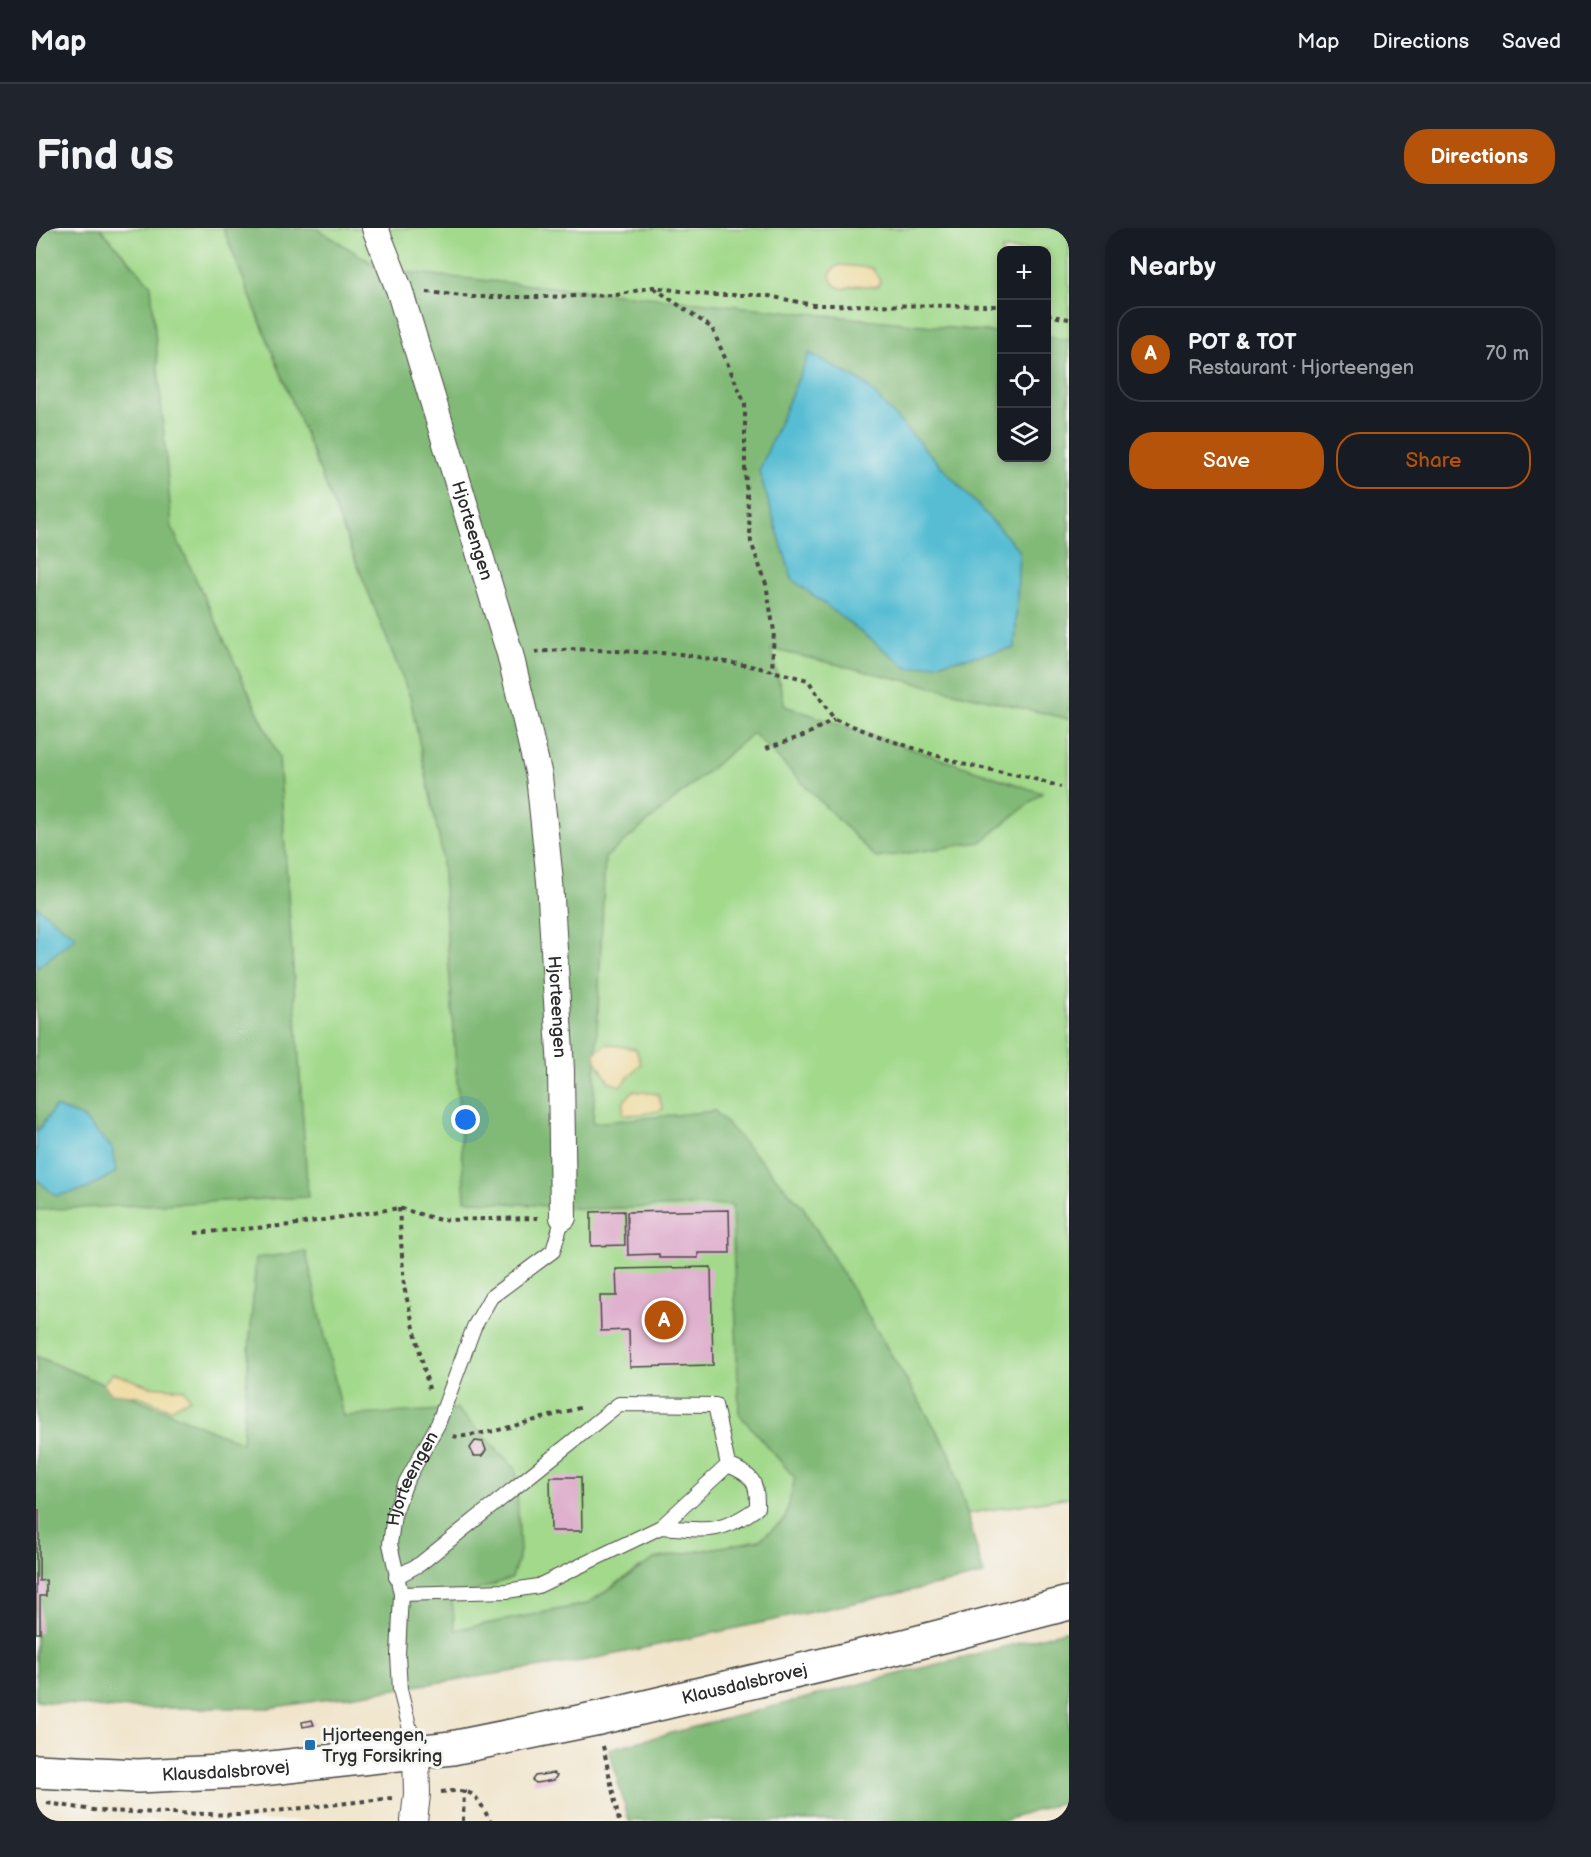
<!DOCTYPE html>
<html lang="en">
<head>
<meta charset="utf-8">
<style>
  :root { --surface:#171b24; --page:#20242c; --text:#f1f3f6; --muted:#9ea1a6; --line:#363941; --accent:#b45309 }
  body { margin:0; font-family:"Balsamiq Sans",sans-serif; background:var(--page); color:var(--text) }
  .controls { position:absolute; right:18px; top:18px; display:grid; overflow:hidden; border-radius:12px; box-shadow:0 3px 9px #0003 }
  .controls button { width:54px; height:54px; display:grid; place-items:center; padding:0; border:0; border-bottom:2px solid var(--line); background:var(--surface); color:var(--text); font:30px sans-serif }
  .you { position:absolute; left:430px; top:892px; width:21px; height:21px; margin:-15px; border:4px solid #fff; border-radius:50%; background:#1a73e8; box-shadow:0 0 0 9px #1a73e833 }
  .badge { display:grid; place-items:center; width:39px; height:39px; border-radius:50%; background:var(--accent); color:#fff; font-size:20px; font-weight:700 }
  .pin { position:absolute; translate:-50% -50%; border:3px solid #fff; box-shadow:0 2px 6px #0006 }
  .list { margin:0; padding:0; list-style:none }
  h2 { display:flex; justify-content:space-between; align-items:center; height:78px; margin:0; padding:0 24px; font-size:26px }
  h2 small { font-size:20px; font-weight:400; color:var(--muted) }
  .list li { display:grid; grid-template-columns:39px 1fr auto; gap:18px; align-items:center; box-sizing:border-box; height:96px; margin:0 12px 12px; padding:0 12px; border:2px solid var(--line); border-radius:24px }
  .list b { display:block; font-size:22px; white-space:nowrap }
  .list p { margin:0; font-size:20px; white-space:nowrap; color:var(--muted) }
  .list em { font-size:20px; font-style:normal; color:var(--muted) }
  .actions { display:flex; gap:12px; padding:18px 24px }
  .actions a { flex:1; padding:14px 0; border:2px solid var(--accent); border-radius:24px; text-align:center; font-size:21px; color:var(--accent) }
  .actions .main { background:var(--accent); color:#fff }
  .icon { flex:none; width:33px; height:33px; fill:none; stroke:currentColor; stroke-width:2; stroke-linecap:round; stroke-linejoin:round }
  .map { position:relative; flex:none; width:1033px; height:1593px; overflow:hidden; border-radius:24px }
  header { display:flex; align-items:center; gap:36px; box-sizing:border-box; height:84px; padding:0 30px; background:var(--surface); border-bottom:2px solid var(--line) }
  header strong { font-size:28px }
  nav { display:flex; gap:33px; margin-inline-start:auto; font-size:21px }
  .intro { display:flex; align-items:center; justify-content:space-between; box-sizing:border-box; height:144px; padding:0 36px }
  h1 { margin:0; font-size:42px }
  .button { padding:15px 27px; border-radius:24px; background:var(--accent); color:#fff; font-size:21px; font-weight:700 }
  main { display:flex; gap:36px; padding:0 36px }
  aside { flex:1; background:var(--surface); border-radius:24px; box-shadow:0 3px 9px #0003 }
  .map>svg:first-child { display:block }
</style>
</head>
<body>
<header>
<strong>Map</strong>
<nav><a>Map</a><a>Directions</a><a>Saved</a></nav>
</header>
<div class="intro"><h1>Find us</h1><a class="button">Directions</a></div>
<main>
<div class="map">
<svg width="1033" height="1593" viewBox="0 0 1033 1593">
  <rect width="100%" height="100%" fill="#f6f6f2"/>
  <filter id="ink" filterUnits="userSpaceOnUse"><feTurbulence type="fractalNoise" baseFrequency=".0167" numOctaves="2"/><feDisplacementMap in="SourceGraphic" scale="12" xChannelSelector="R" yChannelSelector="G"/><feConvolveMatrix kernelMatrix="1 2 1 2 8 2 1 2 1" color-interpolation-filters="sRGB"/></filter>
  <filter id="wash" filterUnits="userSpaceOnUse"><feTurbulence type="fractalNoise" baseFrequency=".008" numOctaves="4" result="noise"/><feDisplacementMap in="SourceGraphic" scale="24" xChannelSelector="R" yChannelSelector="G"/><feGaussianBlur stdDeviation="1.35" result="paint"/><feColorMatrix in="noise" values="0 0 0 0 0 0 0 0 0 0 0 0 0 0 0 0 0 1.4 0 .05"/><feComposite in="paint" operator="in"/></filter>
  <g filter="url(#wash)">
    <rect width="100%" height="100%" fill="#f0e3c8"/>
    <!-- green -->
    <path fill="#a2d98b" stroke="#66825b" stroke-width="1.5" fill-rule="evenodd" d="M0,0h1033v1269l-430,71 -52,36 -132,26 -419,25zM966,22h45v208h-45z"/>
    <!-- forest -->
    <path fill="#81b977" stroke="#567251" stroke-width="1.5" d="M0,0h64l51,57 21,243 107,229 29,440 -272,13z
      M187,0h93l67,42 618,63 1,125h45v-121l22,3v379l-298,-70 14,57 257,87 -61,49 -105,16 -123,-125 -148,125 -12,265 122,-12 88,96 147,246 34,122 -396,85 -319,48h-164l-69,-7v-345l206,87 14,-185 50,-6 37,164 114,-7 59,60 4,83 -8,26 -60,21 3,31 132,-26 67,-45 105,-19 26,-21 10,-41 -56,-64 -7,-209 -144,4 -123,-9 -24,-352 -31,-151z
      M1033,1402v170l-66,21h-374l-20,-72z"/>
    <!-- sand -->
    <path fill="#eeda9e" stroke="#8c8264" stroke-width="1.5" d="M805,37l31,3 8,12 -2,6c-14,3 -19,-5 -34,3 -10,-3 -13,-6 -14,-15l5,-7z
      M570,816l30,5 5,15 -21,22 -11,-4 -13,-21 -1,-8z
      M597,863l25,3 5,16 -21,4 -19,1 1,-14z
      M77,1145l36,13 35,3 6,9 -19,11 -32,-13 -28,-3 -8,-9z"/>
    <!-- water -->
    <path fill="#56bdd3" stroke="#40747f" stroke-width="1.5" d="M773,125l55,30 155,167 -4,98 -106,21 -117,-90 -33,-108z
      M0,678l40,31 -40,32z
      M19,879l27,10 30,31 4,24 -29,17 -31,7 -20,-17v-46z"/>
    <g id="blocks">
      <!-- building -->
      <path fill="#dfb1ce" d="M693,982l1,43h-32v5h-39v-4l-31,1 -1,-43z
        M588,983l1,34 -34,1v-34z
        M675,1039l2,98 -83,2 -1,-37 -28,1 -1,-35h17l-1,-27z
        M439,1213l8,1 3,8 -4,6h-8l-4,-8z
        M514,1249h31l1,54h-31z
        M0,1282h3v71l7,-1v16h-6v37h-4z
        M276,1492l2,5 -11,2 -1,-5z
        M517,1545l4,2 -3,5 -18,3 -4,-3 3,-4z"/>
    </g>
  </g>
  <g filter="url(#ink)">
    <use href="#blocks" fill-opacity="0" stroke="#494743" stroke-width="1.5"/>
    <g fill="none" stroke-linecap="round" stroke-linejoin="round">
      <!-- service casing -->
      <g stroke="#494743" stroke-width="16">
        <g id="service">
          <path d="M625,1299c43,3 59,8 96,-19 1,-27 -5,-33 -29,-43"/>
          <path d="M360,1349l24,-13 199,-160 96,1 13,60 -67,62 -123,59 -31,5 -106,3"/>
          <path id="s1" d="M380,1525l-16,-63 -2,-35 3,-61 -11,-50 4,-29 12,-33 32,-58 36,-97 17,-30 62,-46 10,-34"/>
        </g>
      </g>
      <!-- minor casing -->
      <g stroke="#494743" stroke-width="28">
        <g id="minor">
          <path id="s2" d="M339,0l24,61 111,365 29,122 11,105 11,189 2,147"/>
          <path d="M378,1593l3,-27 -1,-41"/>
        </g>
      </g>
      <!-- tertiary casing -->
      <g stroke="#494743" stroke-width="36">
        <g id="tertiary">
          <path id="s3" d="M0,1543l102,5 105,-5 209,-23 147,-30 309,-73 161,-42"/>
        </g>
      </g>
      <!-- path -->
      <path stroke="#494743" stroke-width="4" stroke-dasharray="4.5 4.5" stroke-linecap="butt" d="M618,60l58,40 33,76v68l6,70 15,42 8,47 -2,40
        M391,64l44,5h68l78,-2 36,-8 56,8h55l49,10 189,1
        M1011,87l22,4
        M499,424l41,-3 104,5 76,13 52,13 26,39 55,21 73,24 66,13 33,10
        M730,520l40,-13 28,-16
        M363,980l5,79 25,102
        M159,1005l96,-8 108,-17 41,12 98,-2
        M417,1208l5,1 37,-6 88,-24
        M567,1518l16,75
        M405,1564c33,-3 34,0 49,29
        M11,1575l53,8 139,4 153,-17
        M427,1593l1,-31"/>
      <!-- service -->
      <use href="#service" stroke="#fff" stroke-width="14"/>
      <!-- minor -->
      <use href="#minor" stroke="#fff" stroke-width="26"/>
      <!-- tertiary -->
      <use href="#tertiary" stroke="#fff" stroke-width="33"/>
    </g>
  </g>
  <!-- markers -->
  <rect fill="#1f6fb2" stroke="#f6f6f2" stroke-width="2" x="268" y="1511" width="12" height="12" rx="3"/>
  <g text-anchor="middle" stroke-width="6" stroke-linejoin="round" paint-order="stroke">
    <!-- street labels -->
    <g font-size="18" fill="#2b2b2b" stroke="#f6f6f2">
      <text dy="6" stroke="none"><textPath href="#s2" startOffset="318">Hjorteengen</textPath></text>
      <text dy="6" stroke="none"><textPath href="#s2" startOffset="804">Hjorteengen</textPath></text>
      <text dy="6" stroke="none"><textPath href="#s1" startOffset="282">Hjorteengen</textPath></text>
      <text dy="6" stroke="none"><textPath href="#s3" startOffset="717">Klausdalsbrovej</textPath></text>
      <text dy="6" stroke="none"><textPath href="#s3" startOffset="190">Klausdalsbrovej</textPath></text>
    </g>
    <!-- poi labels -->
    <g font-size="18" fill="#2b2b2b" stroke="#f6f6f2" text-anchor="start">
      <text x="286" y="1513">Hjorteengen,<tspan x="286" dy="21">Tryg Forsikring</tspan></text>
    </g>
  </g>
</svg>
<div class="controls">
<button>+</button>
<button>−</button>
<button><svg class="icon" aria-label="locate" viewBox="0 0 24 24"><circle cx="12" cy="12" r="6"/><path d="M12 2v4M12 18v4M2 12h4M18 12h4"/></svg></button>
<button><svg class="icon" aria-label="layers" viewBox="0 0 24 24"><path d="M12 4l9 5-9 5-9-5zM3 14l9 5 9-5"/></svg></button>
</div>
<div class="you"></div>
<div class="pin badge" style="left:628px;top:1092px">A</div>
</div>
<aside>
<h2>Nearby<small></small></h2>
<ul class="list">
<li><span class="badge">A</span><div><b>POT &amp; TOT</b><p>Restaurant · Hjorteengen</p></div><em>70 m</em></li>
</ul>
<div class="actions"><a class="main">Save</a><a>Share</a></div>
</aside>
</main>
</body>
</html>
